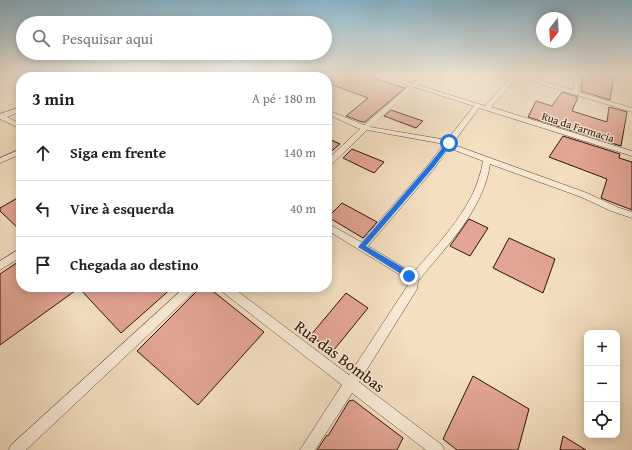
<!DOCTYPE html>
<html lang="pt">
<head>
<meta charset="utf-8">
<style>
  :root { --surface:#fff; --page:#f6f6f6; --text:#222; --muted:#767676; --line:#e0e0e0 }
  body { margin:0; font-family:"Gentium Book Plus",serif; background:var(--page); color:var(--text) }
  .controls { position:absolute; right:12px; bottom:12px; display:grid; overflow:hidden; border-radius:8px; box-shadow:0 2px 10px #0003 }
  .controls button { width:36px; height:36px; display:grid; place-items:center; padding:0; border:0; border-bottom:1px solid var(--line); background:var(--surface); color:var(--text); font:20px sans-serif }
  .compass { position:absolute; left:536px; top:12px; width:36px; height:36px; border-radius:50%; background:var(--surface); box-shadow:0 2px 10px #0003; rotate:197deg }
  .stop { position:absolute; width:12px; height:12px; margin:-9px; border:3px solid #1a73e8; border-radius:50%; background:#fff }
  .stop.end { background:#1a73e8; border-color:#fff; box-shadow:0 1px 4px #0008 }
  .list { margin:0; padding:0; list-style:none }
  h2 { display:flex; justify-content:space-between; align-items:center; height:52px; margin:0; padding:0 16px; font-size:17px }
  h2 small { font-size:13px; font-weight:400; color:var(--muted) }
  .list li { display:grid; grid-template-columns:26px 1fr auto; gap:12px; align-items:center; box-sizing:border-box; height:56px; padding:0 16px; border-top:1px solid var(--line) }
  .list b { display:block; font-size:15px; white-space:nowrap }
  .list em { font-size:13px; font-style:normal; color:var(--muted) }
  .icon { flex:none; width:22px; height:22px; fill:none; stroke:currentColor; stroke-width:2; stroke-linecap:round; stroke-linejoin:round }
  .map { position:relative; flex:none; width:632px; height:450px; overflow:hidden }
  .search { position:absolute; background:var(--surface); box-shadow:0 2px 10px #0003; left:16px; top:16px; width:316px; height:44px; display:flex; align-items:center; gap:10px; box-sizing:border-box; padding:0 14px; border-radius:22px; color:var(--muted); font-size:15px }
  .panel { position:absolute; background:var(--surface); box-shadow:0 2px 10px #0003; left:16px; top:72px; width:316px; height:220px; border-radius:16px }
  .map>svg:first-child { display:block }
</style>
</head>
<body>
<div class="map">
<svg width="632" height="450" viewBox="0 0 632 450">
  <rect width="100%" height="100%" fill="#f4dfc1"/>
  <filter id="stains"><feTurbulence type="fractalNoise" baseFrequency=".005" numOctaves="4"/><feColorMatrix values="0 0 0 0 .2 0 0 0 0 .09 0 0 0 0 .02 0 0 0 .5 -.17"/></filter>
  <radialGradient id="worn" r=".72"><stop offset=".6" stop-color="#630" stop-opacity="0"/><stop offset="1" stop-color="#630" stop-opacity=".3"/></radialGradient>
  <!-- building -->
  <path fill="#e3a595" stroke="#2c1409" d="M327,75h37l41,13 -40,34h-3l-16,-6 22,-18 -41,-15z
    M583,75h31l-4,25 -29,-9z
    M562,92l16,5 -6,14 35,11 2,-15 18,5 -6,34 -93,-29 8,-16 16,5z
    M391,110l32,11 -7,7 -32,-12z
    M563,136l57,18 -1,4 13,4v48l-31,-12 6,-19 -58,-22z
    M327,138l13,6 -13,11z
    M352,149l32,13 -10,11 -31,-15z
    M21,196v35l-21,-20v-3z
    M342,203l35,19 -14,16 -35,-21z
    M469,219l19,9 -18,28 -20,-10z
    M509,238l46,21 -12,34 -50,-25z
    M21,260v27h152l-52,46 -42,-45 -79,57v-71z
    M201,287l8,1 55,44 -66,73 -61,-54z
    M346,293l22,15 -35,43 -23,-15z
    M473,376l56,33 -11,41h-61l-14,-11z
    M353,400l50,38 -6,12h-80l10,-15 1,1 21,-35z
    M563,436l23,14h-26z"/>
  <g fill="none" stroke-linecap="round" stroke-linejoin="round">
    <!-- minor casing -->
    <g stroke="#5e4737" stroke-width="1">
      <path id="minor" d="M63,75h6l3,2h-7z
        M166,75h7l4,2h-8z
        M253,75h7l-2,2h-8z
        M378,75h8l26,8 12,-8h6l-12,10 67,21 28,-31h8l52,15 3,-15h6l-4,17 54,16v4l-114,-35 -27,30 141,44v5l-153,-48 -26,35 4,3 130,47 30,14 15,5v6l-21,-7 -30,-14 -91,-33c-6,45 -44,83 -72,117l-1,8 -58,93 83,63 2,5h-18l-74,-57 -37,57h-15l42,-65 -122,-95 -1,-3h13l117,88 59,-90v-4l-3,-3 -78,-48v-7l34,19 67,-77 16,-21 -77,-14 -37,36 -3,1v-7l33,-31 -33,-15v-4l37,15 45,-39zM414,87l60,19 -27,34 -77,-13zM449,148l34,13c-7,45 -42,79 -70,112l-45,-27 66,-77z
        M21,107v4l-14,6 14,7v5l-21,-10v-5z
        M21,149v5l-21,9v-5z
        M21,248v9l-21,13v-9z
        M185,287h12l-1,3 -170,160h-17l2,-5z"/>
    </g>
    <!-- minor -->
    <use href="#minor" fill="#f8ead7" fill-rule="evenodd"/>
  </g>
  <!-- sky -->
  <linearGradient id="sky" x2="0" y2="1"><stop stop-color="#89b8d1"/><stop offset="0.54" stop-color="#faf1e3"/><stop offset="1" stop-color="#faf1e3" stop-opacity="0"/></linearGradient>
  <rect width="632" height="138" fill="url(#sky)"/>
  <!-- route -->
  <path fill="#1a73e8" d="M447,142l5,1 -19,25 -67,78 46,27v5l-3,1 -51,-32 71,-82z"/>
  <g text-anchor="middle" stroke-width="3" stroke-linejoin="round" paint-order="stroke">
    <!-- far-street labels -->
    <g font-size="11" fill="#2c1409" stroke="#f8ead7">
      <text transform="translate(578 127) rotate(18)" y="4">Rua da Farmacia</text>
    </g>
    <!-- near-street labels -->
    <g font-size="16" fill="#2c1409" stroke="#f8ead7">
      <text transform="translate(340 356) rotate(37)" y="6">Rua das Bombas</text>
    </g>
  </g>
  <rect width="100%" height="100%" filter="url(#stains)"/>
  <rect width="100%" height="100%" fill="url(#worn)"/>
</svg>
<div class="controls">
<button>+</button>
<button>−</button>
<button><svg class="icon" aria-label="locate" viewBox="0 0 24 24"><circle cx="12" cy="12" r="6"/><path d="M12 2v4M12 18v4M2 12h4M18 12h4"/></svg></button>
</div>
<svg class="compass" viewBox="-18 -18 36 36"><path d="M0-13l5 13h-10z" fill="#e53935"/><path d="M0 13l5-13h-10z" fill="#767676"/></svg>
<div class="stop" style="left:449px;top:143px"></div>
<div class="stop end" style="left:409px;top:276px"></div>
<div class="search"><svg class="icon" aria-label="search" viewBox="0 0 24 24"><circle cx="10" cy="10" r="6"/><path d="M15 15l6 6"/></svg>Pesquisar aqui</div>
<section class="panel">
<h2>3 min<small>A pé · 180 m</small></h2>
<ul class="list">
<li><svg class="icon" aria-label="ahead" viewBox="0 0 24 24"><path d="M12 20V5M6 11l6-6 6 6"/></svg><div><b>Siga em frente</b></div><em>140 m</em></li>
<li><svg class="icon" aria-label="left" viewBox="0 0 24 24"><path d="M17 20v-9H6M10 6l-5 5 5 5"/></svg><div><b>Vire à esquerda</b></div><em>40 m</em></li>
<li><svg class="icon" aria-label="arrive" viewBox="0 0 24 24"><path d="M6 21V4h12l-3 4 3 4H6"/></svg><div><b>Chegada ao destino</b></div></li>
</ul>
</section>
</div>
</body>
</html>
